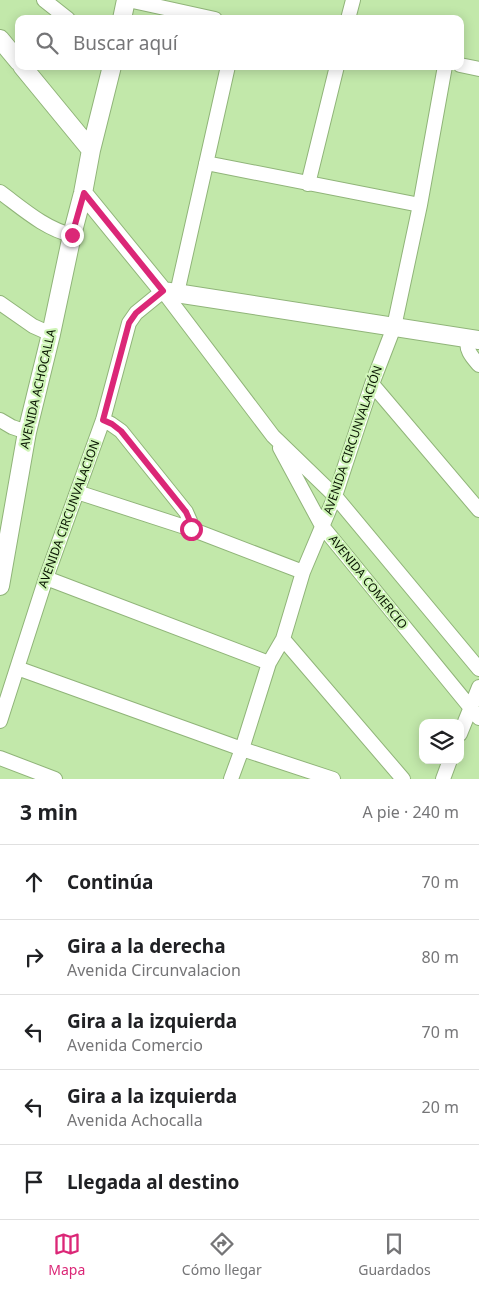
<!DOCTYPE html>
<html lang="es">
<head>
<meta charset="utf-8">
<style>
  :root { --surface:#fff; --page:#f6f6f6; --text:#202124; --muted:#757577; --line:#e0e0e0; --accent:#db2777 }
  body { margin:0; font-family:"Noto Sans",sans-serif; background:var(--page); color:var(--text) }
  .controls { position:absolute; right:15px; bottom:15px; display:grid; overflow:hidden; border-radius:10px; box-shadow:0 2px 12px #0003 }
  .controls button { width:45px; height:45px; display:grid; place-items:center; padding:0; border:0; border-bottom:1px solid var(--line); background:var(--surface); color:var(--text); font:25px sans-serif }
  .stop { position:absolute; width:15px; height:15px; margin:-11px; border:4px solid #db2777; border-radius:50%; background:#fff }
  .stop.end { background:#db2777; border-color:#fff; box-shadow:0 1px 5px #0008 }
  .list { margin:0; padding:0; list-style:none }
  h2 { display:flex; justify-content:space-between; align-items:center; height:65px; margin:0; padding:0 20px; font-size:21px }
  h2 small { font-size:16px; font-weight:400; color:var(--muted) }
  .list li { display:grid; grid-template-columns:32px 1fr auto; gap:15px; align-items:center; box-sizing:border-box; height:75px; padding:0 20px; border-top:1px solid var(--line) }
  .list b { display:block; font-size:19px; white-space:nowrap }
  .list p { margin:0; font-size:16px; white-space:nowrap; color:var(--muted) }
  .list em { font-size:16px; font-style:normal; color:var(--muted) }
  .icon { flex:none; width:28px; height:28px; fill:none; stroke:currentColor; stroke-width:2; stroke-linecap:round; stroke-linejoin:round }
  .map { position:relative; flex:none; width:479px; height:779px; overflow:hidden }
  .search { position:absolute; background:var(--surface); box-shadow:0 2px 12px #0003; left:15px; right:15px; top:15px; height:55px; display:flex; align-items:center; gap:12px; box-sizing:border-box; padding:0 18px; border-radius:10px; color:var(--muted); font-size:19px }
  .sheet { height:440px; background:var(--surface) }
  nav { display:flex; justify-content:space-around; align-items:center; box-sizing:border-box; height:70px; border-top:1px solid var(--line); background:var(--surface); font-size:14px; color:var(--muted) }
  nav a { display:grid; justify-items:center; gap:2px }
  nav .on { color:var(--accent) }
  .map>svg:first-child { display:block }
</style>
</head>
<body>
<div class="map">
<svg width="479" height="779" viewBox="0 0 479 779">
  <rect width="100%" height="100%" fill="#c2e8aa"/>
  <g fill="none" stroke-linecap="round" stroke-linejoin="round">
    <!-- minor casing -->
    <g stroke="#90b479" stroke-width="16">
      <path id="minor" d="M44,0l24,19
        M128,0l87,19
        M348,19l5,-19
        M460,65l19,4
        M206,163l214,42
        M308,184l29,-118
        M0,192c22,16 45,37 72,43
        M177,293l51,-227
        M0,303l33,23 18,8
        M468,338c-3,12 4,19 11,27
        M372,384l107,126
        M0,420l12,7 15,5
        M103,420l8,4 10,7 65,81 4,9 1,8
        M280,448l42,78 157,192
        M77,492l114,37 112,43
        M46,578l223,85
        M283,639l120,140
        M17,668l225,81 91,30
        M0,721l46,-143 57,-158 26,-97 7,-10 27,-22 110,145 62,60 144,173
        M460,734l19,-47
        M0,758l55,21
        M231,779l11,-30 27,-86 14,-24 20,-67 32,-76 37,-112 22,-57 26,-122 25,-139
        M443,779l7,-19"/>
    </g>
    <!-- tertiary casing -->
    <g stroke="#90b479" stroke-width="20">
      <path id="tertiary" d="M122,19l4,-19
        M0,39l19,23
        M22,66l69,84
        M83,193l80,98 316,49
        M0,586l27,-154 24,-98 21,-99 11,-42 8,-43 21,-84"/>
    </g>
    <!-- minor -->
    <use href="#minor" stroke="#fff" stroke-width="14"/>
    <!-- tertiary -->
    <use href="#tertiary" stroke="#fff" stroke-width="18"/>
  </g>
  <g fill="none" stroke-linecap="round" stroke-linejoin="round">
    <!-- route -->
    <path stroke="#db2777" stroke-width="6" d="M72,235l12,-42 79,98 -27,22 -7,10 -26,97 9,4 9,7 65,81 4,9 1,8"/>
  </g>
  <g text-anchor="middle" stroke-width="4.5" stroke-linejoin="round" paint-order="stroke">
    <!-- street labels -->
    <g font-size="12" fill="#081501" stroke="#cff5b7">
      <text transform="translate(38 389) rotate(-77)" y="4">AVENIDA ACHOCALLA</text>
      <text transform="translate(353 440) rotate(-71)" y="4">AVENIDA CIRCUNVALACIÓN</text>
      <text transform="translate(69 514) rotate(-70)" y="4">AVENIDA CIRCUNVALACION</text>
      <text transform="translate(368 582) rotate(51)" y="4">AVENIDA COMERCIO</text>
    </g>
  </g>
</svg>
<div class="controls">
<button><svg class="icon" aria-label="layers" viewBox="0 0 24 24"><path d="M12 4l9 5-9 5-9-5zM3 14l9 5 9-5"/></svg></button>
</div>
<div class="stop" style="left:191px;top:529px"></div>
<div class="stop end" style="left:72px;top:235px"></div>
<div class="search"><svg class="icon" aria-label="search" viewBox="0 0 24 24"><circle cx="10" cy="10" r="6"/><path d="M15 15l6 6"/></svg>Buscar aquí</div>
</div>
<section class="sheet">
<h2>3 min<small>A pie · 240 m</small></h2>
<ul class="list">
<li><svg class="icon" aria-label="ahead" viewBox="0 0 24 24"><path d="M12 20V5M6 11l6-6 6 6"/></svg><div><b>Continúa</b></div><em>70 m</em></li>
<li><svg class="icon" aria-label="right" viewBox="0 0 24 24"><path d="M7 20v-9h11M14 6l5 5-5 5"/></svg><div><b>Gira a la derecha</b><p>Avenida Circunvalacion</p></div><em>80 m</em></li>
<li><svg class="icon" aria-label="left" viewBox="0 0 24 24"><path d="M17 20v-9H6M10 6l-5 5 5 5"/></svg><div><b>Gira a la izquierda</b><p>Avenida Comercio</p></div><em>70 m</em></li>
<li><svg class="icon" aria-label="left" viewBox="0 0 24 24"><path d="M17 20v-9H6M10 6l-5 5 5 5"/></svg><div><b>Gira a la izquierda</b><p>Avenida Achocalla</p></div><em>20 m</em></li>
<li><svg class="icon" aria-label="arrive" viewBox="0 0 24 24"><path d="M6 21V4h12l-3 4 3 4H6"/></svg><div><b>Llegada al destino</b></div></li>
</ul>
</section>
<nav>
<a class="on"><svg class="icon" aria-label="map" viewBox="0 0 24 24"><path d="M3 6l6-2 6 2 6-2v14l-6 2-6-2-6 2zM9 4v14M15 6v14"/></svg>Mapa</a>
<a><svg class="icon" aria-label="directions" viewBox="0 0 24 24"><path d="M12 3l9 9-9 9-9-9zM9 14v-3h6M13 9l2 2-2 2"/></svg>Cómo llegar</a>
<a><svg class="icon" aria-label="saved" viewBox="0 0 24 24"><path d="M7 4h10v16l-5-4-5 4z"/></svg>Guardados</a>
</nav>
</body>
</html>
